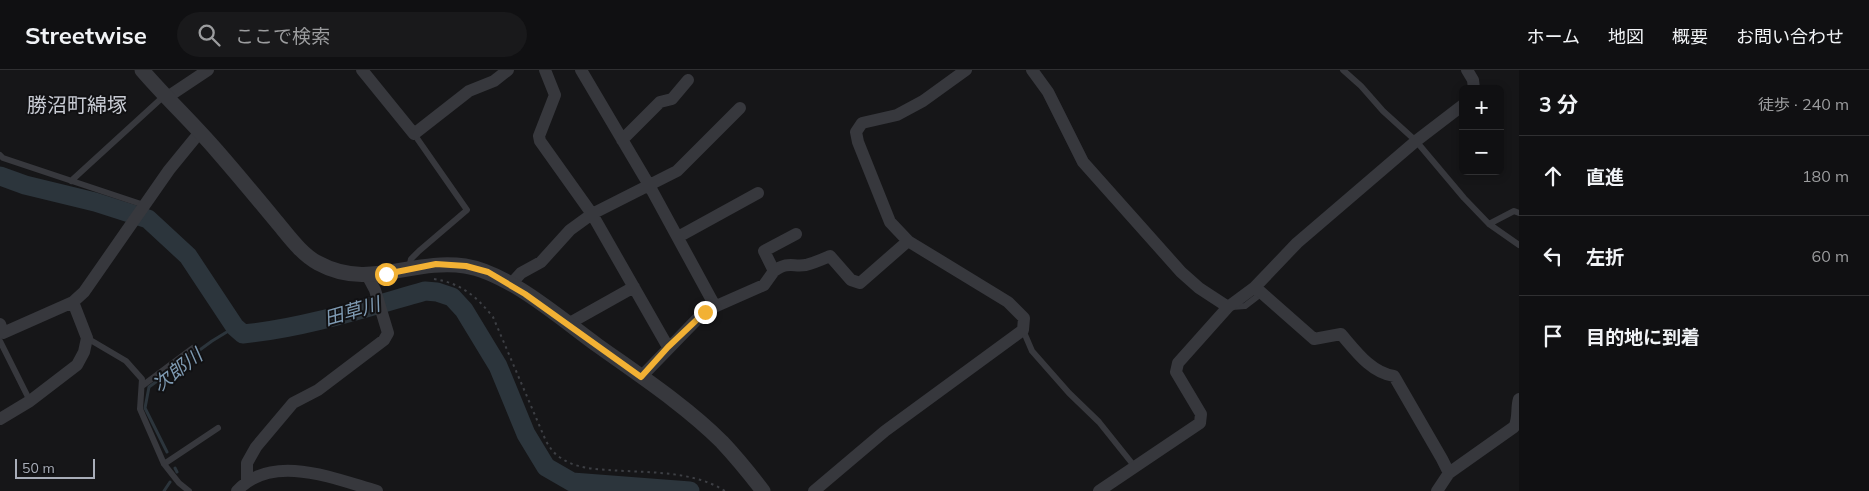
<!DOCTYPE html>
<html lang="ja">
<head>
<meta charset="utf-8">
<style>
  :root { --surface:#101012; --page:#19191b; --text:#f1f3f6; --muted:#9c9d9f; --line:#303032 }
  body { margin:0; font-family:Mulish,"Noto Sans JP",sans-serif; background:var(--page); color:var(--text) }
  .controls { position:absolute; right:15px; top:15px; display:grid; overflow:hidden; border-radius:8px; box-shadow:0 2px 8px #0003 }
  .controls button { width:45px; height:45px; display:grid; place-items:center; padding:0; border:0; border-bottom:1px solid var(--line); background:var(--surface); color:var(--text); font:25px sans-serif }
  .scale { position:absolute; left:15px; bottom:12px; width:80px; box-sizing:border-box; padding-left:5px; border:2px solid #a8adb8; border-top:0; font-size:14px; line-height:18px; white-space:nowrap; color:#a8adb8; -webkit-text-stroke:4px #111113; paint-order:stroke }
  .stop { position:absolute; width:15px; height:15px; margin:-11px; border:4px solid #f2b134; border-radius:50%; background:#fff }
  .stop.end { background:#f2b134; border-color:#fff; box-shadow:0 1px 5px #0008 }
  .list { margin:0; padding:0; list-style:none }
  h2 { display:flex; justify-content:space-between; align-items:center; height:65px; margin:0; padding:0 20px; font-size:21px }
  h2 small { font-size:16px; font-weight:400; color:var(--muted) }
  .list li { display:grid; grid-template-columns:32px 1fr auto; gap:15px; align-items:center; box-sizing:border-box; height:80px; padding:0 20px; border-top:1px solid var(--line) }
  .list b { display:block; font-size:19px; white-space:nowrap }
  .list em { font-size:16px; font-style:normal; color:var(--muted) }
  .icon { flex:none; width:28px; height:28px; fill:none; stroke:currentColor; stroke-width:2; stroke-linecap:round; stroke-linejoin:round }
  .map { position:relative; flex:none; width:1519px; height:421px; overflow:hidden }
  header { display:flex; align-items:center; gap:30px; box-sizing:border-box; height:70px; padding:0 25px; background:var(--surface); border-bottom:1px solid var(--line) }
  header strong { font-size:24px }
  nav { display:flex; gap:28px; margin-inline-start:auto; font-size:18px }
  .search { width:350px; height:45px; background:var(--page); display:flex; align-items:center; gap:12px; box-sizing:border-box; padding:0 18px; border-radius:28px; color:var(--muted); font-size:19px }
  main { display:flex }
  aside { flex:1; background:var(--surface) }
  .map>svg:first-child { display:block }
</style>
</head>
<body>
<header>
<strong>Streetwise</strong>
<div class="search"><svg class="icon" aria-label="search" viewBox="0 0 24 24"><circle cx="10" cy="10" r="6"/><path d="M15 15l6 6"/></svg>ここで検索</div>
<nav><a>ホーム</a><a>地図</a><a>概要</a><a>お問い合わせ</a></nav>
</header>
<main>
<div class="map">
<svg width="1519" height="421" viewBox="0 0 1519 421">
  <rect width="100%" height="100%" fill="#161618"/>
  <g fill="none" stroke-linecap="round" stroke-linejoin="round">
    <!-- stream -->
    <path stroke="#2c353c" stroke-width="3" d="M167,382l-22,-44 4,-21 63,-46 23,-14
      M175,398l2,4
      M164,421l6,-9"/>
    <!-- river -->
    <path stroke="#2c353c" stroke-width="19" d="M0,106l25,9 70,17 53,17 40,37 47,71 8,7c62,-6 122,-26 182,-43l12,1 15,5 12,13 34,56 28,68 20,33 26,15 118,9"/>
    <!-- path -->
    <path stroke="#3d3f44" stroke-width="2" stroke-dasharray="2.5 4" stroke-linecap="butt" d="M434,209c27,4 43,18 59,38l53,124c4,7 8,13 15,17 14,10 32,11 48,12 38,3 83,0 116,21"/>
    <!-- service -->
    <path stroke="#37383d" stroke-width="6" d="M1343,0l18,16 22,25 33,30 48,57 25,26 30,21
      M0,85l3,3 141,47
      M71,111l93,-85
      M1489,154l25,-13 5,2
      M409,198l2,-9 8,-8 48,-41 -53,-76
      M1232,237l13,-1 17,-13
      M1023,260l9,21 37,42 30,29 36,45
      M87,268l39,23 16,18 -2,30 24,55 15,19 10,8
      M0,271l30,60
      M142,316l51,-38
      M164,394l54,-36"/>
    <!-- minor -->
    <path stroke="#37383d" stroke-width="12" d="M362,0l52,64 55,-43 25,-10 14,-11
      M545,0l10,25 -16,41 1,5 52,73 76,133
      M581,0l68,115 66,121
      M1032,0l16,22 35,70 98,110 18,16 29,19
      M1467,0l6,10 1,9
      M166,28l42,-28
      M622,70l38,-38 12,-3 16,-19
      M678,167l80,-44
      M774,201c15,-10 18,-4 32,-6 8,-2 17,-6 24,-9l21,24 9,3 48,-42
      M511,214l10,-11 20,-11 29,-32 22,-16 85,-43 63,-63
      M1255,217l42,-44 119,-102 47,-36
      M0,254l3,9 70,-31 11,-10 85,-122 31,-38
      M568,254l66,-37
      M641,307l64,-66 59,-26 10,-14 -10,-20 32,-17
      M0,349l30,-18 47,-36 7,-13 3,-14 -14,-36
      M247,411v-18l9,-16 37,-44 25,-13 66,-50 4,-7 -13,-43 -8,-15
      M237,421c35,-39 98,-12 140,0
      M814,421l71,-60 138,-101 1,-12 -16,-16 -100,-61 -18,-19 -32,-80 -2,-10 6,-9 35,-8 26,-14 43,-31
      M1099,421l101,-68 1,-9 -25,-42 2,-9 50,-56 27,-20 59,52 27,-5c14,16 30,39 53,42l48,83 7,14
      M1437,421l12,-18 65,-46c5,-8 2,-19 5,-28"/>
    <!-- tertiary -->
    <path stroke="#37383d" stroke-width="15" d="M142,0c24,28 51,53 75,81 20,23 40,47 59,70 12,14 25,33 42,42 51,28 94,-5 147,3 44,7 96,53 132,79 42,30 89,61 125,97 15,16 28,32 41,49"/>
  </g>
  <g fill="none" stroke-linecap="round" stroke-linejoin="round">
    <!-- route -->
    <path stroke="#f2b134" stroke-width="6" d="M386,204l50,-10 30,2 22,6 37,22 116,83 27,-30 37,-35"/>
  </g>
  <g text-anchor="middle" stroke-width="4" stroke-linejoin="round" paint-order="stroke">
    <!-- water labels -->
    <g font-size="19" font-style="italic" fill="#7f9bb3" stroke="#111113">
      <text transform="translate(352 241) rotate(-16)" y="7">田草川</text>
      <text transform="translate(177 300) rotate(-38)" y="7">次郎川</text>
    </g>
    <!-- quarter labels -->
    <g font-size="20" fill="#c9ccd4" stroke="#111113">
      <text x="77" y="42">勝沼町綿塚</text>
    </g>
  </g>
</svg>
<div class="controls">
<button>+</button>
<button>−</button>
</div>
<div class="scale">50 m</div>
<div class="stop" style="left:386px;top:204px"></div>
<div class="stop end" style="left:705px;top:242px"></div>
</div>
<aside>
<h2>3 分<small>徒歩 · 240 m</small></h2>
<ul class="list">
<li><svg class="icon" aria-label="ahead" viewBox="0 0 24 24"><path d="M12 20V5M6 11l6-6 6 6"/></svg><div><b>直進</b></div><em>180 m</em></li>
<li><svg class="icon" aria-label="left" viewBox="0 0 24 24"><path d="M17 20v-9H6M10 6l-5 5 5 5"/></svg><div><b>左折</b></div><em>60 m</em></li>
<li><svg class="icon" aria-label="arrive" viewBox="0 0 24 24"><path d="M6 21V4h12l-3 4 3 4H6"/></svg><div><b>目的地に到着</b></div></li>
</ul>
</aside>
</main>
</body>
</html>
